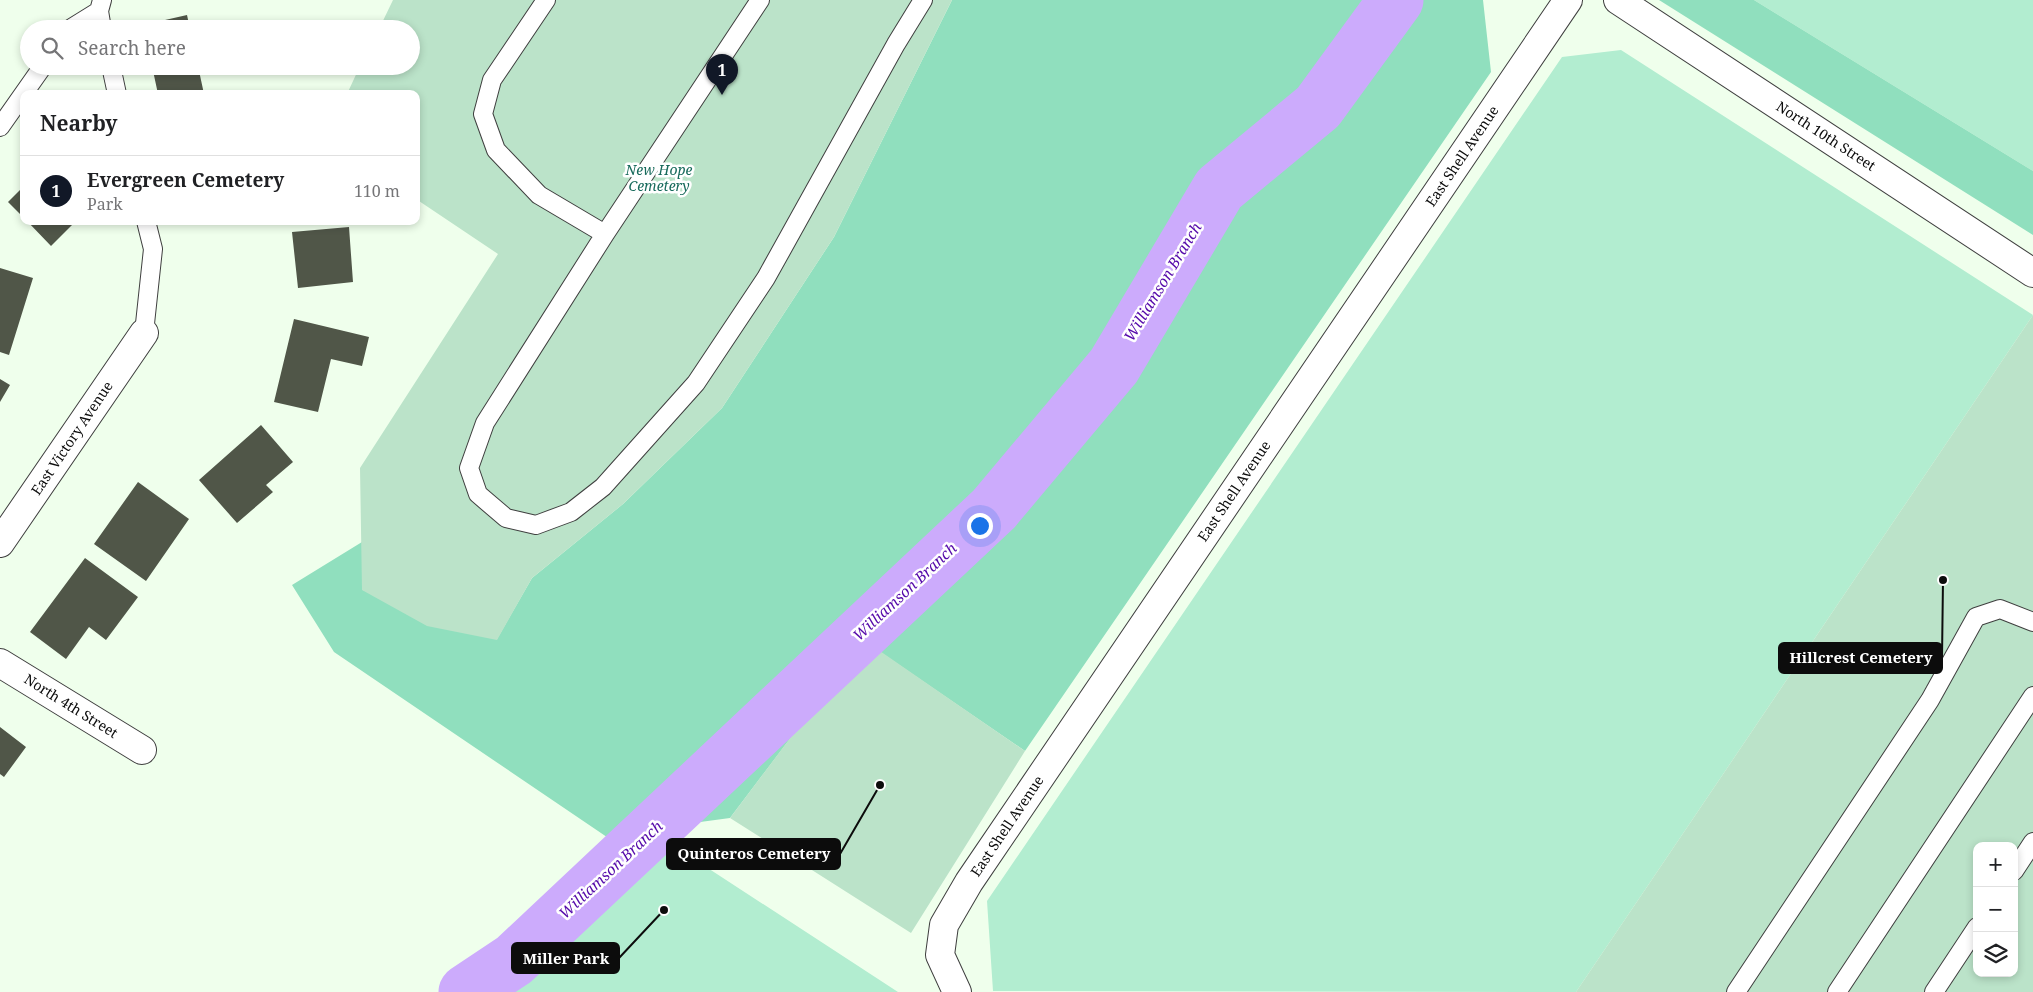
<!DOCTYPE html>
<html lang="en">
<head>
<meta charset="utf-8">
<style>
  :root { --surface:#fff; --page:#f6f6f6; --text:#202124; --muted:#757577; --line:#e0e0e0; --accent:#111827 }
  body { margin:0; font-family:"Noto Serif",serif; background:var(--page); color:var(--text) }
  .controls { position:absolute; right:15px; bottom:15px; display:grid; overflow:hidden; border-radius:10px; box-shadow:0 2px 8px #0003 }
  .controls button { width:45px; height:45px; display:grid; place-items:center; padding:0; border:0; border-bottom:1px solid var(--line); background:var(--surface); color:var(--text); font:25px sans-serif }
  .you { position:absolute; left:979px; top:525px; width:18px; height:18px; margin:-12px; border:4px solid #fff; border-radius:50%; background:#1a73e8; box-shadow:0 0 0 8px #1a73e833 }
  .badge { display:grid; place-items:center; width:32px; height:32px; border-radius:50%; background:var(--accent); color:#fff; font-size:16px; font-weight:700 }
  .pin { position:absolute; translate:-50% -41px; filter:drop-shadow(0 1px 2px #0008) }
  .pin::after { content:''; position:absolute; top:26px; width:18px; height:15px; background:inherit; clip-path:polygon(0 0,100% 0,50% 100%) }
  .list { margin:0; padding:0; list-style:none }
  h2 { display:flex; justify-content:space-between; align-items:center; height:65px; margin:0; padding:0 20px; font-size:21px }
  h2 small { font-size:16px; font-weight:400; color:var(--muted) }
  .list li { display:grid; grid-template-columns:32px 1fr auto; gap:15px; align-items:center; box-sizing:border-box; height:70px; padding:0 20px; border-top:1px solid var(--line) }
  .list b { display:block; font-size:19px; white-space:nowrap }
  .list p { margin:0; font-size:16px; white-space:nowrap; color:var(--muted) }
  .list em { font-size:16px; font-style:normal; color:var(--muted) }
  .icon { flex:none; width:28px; height:28px; fill:none; stroke:currentColor; stroke-width:2; stroke-linecap:round; stroke-linejoin:round }
  .map { position:relative; flex:none; width:2033px; height:992px; overflow:hidden }
  .search { position:absolute; background:var(--surface); box-shadow:0 2px 8px #0003; left:20px; top:20px; width:400px; height:55px; display:flex; align-items:center; gap:12px; box-sizing:border-box; padding:0 18px; border-radius:28px; color:var(--muted); font-size:19px }
  .panel { position:absolute; background:var(--surface); box-shadow:0 2px 8px #0003; left:20px; top:90px; width:400px; height:135px; border-radius:10px }
  .map>svg:first-child { display:block }
</style>
</head>
<body>
<div class="map">
<svg width="2033" height="992" viewBox="0 0 2033 992">
  <rect width="100%" height="100%" fill="#efffec"/>
  <!-- green -->
  <path fill="#b2edd0" d="M1754,0h279v171z
    M1621,50l412,265 -457,677 -583,-1 -6,-90 575,-844z
    M648,829l250,163h-435z"/>
  <!-- forest -->
  <path fill="#90dfbe" d="M952,0h531l8,72 -466,679 -161,-110 -134,177 -82,11 -19,23 -295,-200 -42,-67 70,-43 1,48 134,49 35,-61 91,-74 99,-96 112,-171z
    M1659,0h95l279,171v64z"/>
  <!-- cemetery -->
  <path fill="#bbe3c9" fill-rule="evenodd" d="M393,0h559l-118,237 -112,171 -99,96 -91,74 -35,62 -70,-14 -65,-36 -2,-122 138,-214 -82,-55v-105h-69l13,-28h51v-37h-32z
    M2033,315v677h-457zM1977,846h37v127h-37z
    M864,640l161,111 -114,182 -181,-115z"/>
  <g fill="none" stroke-linecap="round" stroke-linejoin="round">
    <!-- river -->
    <path stroke="#ccabfc" stroke-width="55" d="M466,992l48,-32 480,-451 120,-143 105,-177 99,-82 78,-107"/>
  </g>
  <!-- building -->
  <path fill="#505648" d="M187,15l3,14h-46l-1,-4z
    M152,66h46l6,28h-46z
    M24,186v32l-16,-16z
    M27,221h49l-25,25z
    M349,227l4,55 -55,6 -6,-56z
    M0,268l33,10 -24,77 -9,-3z
    M294,319l75,18 -7,29 -31,-7 -13,53 -44,-10z
    M0,379l10,6 -10,17z
    M261,425l32,37 -27,23 7,7 -36,31 -38,-43z
    M138,482l51,37 -43,62 -52,-37z
    M85,558l53,39 -32,43 -17,-13 -23,32 -36,-27z
    M0,727l26,20 -22,30 -4,-3z"/>
  <g fill="none" stroke-linecap="round" stroke-linejoin="round">
    <!-- service casing -->
    <g stroke="#3f3f3f" stroke-width="20">
      <path id="service" d="M102,0l-3,11 3,18
        M546,0l-54,80 -9,34 13,36 43,45 66,39
        M760,0l-155,234 -120,189 -16,45 9,26 28,24 30,7 35,-13 32,-25 93,-104 70,-105 130,-234 27,-44
        M70,29l29,-18
        M111,66l6,28
        M0,127l43,-61
        M144,333l9,-84 -7,-28
        M2014,871l19,-29
        M1736,992l194,-292 46,-83 24,-8 33,13
        M1837,992l196,-296
        M1934,992l43,-65"/>
    </g>
    <!-- minor casing -->
    <g stroke="#3f3f3f" stroke-width="30">
      <path id="minor" d="M1618,0l415,273
        M0,543l144,-210
        M0,663l142,87
        M957,992l-17,-37 4,-30 25,-43 599,-882"/>
    </g>
    <!-- service -->
    <use href="#service" stroke="#fff" stroke-width="18"/>
    <!-- minor -->
    <use href="#minor" stroke="#fff" stroke-width="28"/>
  </g>
  <g text-anchor="middle" stroke-width="5" stroke-linejoin="round" paint-order="stroke">
    <!-- street labels -->
    <g font-size="14" fill="#0c0c0c" stroke="#fff">
      <text transform="translate(1826 136) rotate(33)" y="5">North 10th Street</text>
      <text transform="translate(1462 156) rotate(-56)" y="5">East Shell Avenue</text>
      <text transform="translate(72 438) rotate(-56)" y="5">East Victory Avenue</text>
      <text transform="translate(1234 491) rotate(-56)" y="5">East Shell Avenue</text>
      <text transform="translate(71 706) rotate(32)" y="5">North 4th Street</text>
      <text transform="translate(1007 826) rotate(-56)" y="5">East Shell Avenue</text>
    </g>
    <!-- park labels -->
    <g font-size="14" font-style="italic" fill="#176a5b" stroke="#fff">
      <text x="659" y="175">New Hope<tspan x="659" dy="16">Cemetery</tspan></text>
    </g>
    <!-- water labels -->
    <g font-size="15" font-style="italic" fill="#550aaa" stroke="#fff">
      <text transform="translate(1163 282) rotate(-59)" y="5">Williamson Branch</text>
      <text transform="translate(905 592) rotate(-43)" y="5">Williamson Branch</text>
      <text transform="translate(611 870) rotate(-43)" y="5">Williamson Branch</text>
    </g>
  </g>
  <!-- callouts -->
  <path fill="none" stroke="#0c0c0c" stroke-width="2" d="M1943 580L1942 658M880 785L840 854M664 910L619 958"/>
  <g fill="#0c0c0c" stroke="#fff" stroke-width="2">
    <circle cx="1943" cy="580" r="5"/>
    <circle cx="880" cy="785" r="5"/>
    <circle cx="664" cy="910" r="5"/>
  </g>
  <g fill="#0c0c0c" stroke="#0c0c0c" stroke-width="2">
    <rect x="1779" y="643" width="163" height="30" rx="5"/>
    <rect x="667" y="839" width="173" height="30" rx="5"/>
    <rect x="512" y="943" width="107" height="30" rx="5"/>
  </g>
  <g font-size="15" text-anchor="middle" font-weight="bold" fill="#fff">
    <text x="1861" y="663">Hillcrest Cemetery</text>
    <text x="754" y="859">Quinteros Cemetery</text>
    <text x="566" y="964">Miller Park</text>
  </g>
</svg>
<div class="controls">
<button>+</button>
<button>−</button>
<button><svg class="icon" aria-label="layers" viewBox="0 0 24 24"><path d="M12 4l9 5-9 5-9-5zM3 14l9 5 9-5"/></svg></button>
</div>
<div class="you"></div>
<div class="pin badge" style="left:722px;top:95px">1</div>
<div class="search"><svg class="icon" aria-label="search" viewBox="0 0 24 24"><circle cx="10" cy="10" r="6"/><path d="M15 15l6 6"/></svg>Search here</div>
<section class="panel">
<h2>Nearby<small></small></h2>
<ul class="list">
<li><span class="badge">1</span><div><b>Evergreen Cemetery</b><p>Park</p></div><em>110 m</em></li>
</ul>
</section>
</div>
</body>
</html>
